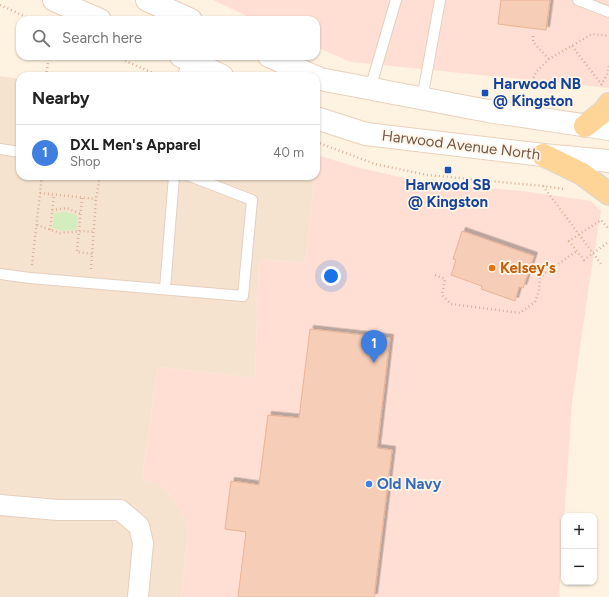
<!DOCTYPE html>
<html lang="en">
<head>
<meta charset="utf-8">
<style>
  :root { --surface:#fff; --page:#f2f2f2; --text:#222; --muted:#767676; --line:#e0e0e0; --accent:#2563eb }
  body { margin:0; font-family:Figtree,sans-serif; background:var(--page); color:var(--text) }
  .controls { position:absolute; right:12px; bottom:12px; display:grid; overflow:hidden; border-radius:8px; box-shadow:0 1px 3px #0004 }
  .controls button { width:36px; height:36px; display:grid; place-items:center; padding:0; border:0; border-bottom:1px solid var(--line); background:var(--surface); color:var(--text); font:20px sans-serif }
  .you { position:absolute; left:331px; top:276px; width:14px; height:14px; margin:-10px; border:3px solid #fff; border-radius:50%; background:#1a73e8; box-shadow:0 0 0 6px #1a73e833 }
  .badge { display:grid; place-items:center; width:26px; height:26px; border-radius:50%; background:var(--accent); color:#fff; font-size:13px; font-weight:700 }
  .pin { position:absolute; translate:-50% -33px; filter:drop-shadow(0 1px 2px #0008) }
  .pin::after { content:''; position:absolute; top:21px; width:14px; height:12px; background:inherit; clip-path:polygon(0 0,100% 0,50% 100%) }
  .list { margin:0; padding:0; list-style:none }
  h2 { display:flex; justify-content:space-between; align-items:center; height:52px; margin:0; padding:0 16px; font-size:17px }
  h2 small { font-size:13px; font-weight:400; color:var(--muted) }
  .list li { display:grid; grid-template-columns:26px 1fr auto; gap:12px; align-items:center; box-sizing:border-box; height:56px; padding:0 16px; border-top:1px solid var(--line) }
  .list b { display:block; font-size:15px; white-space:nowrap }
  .list p { margin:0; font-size:13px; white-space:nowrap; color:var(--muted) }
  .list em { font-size:13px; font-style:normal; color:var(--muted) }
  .icon { flex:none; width:22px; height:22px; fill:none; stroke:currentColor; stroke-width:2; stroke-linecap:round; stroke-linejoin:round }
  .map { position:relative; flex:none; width:609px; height:597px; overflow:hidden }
  .search { position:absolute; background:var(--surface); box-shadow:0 1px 3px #0004; left:16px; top:16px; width:304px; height:44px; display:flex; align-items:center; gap:10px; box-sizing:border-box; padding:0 14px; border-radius:12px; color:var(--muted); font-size:15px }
  .panel { position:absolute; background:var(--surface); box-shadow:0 1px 3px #0004; left:16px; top:72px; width:304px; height:108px; border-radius:12px }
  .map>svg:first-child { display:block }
</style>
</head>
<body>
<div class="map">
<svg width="609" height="597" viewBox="0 0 609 597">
  <defs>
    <filter id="shadow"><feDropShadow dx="3.5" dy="-3.5" stdDeviation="0" flood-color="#0004"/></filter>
  </defs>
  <rect width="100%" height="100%" fill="#fef2e1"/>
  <!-- residential -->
  <path fill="#f6e3cf" d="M0,76l20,3v97h295l-10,87 -46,-4 -4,119 -97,-11 -16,112 18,6 13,13 15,27 -2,29 -5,43h-181z"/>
  <!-- commercial -->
  <path fill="#ffdfd4" d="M213,0h396v88l-258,-26 -35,-15v-27h-61z
    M317,155l43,13 49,11 57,7 56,5 69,10 10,10 -12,74 -17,118 -13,194h-378l5,-43 2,-29 -15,-27 -13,-13 -18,-5 16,-113 97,11 4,-119 46,4 10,-87h1z"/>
  <!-- green -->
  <path fill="#d3edbe" d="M67,212l11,4 -1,13 -14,2 -11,-3 2,-15z"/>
  <!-- building -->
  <path fill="#f6cdb6" stroke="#eab395" filter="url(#shadow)" d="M501,0h49l-4,30 -48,-6z
    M462,231l72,25 -11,32 -4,-1 -4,14 -34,-12 1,-3 -31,-11 5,-15 -3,-1z
    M310,329l80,9 -13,110 15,2 -18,147h-136l8,-65 -21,-3 6,-48 28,4 9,-70 31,3z"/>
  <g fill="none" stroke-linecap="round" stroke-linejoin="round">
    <!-- lane casing -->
    <g stroke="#e5cfbf" stroke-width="12">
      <path id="lane" d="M578,0l31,12
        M183,76l5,-17
        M370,89l26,-89
        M422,99l18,-99
        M0,149l20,3
        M0,274l30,4 213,18 9,-96 -62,-24
        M165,289l9,-113"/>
    </g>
    <!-- street casing -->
    <g stroke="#e5cfbf" stroke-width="22">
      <path id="street" d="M0,505l58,5h62l19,16 4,17 -5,54"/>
    </g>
    <!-- secondary casing -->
    <g stroke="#ebd0bb" stroke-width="24">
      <path id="secondary" d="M54,0l46,20
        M147,0l44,20
        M181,56l41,20
        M269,56l44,20
        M316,77l4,2 168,32 121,18
        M316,118l50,16 177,21 66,6"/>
    </g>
    <!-- primary casing -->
    <g stroke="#ded6d3" stroke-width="24">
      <path id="primary" d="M585,126l18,-14 6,-8
        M543,155l39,19 27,20"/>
    </g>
    <!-- path -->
    <path stroke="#dbb199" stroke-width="2.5" stroke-dasharray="1 3" stroke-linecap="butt" d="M0,5l33,15
      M533,36v6l16,17
      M572,46l30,39
      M114,56l46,20
      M46,76l3,-20
      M601,85l7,-12 1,-7
      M529,89l7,-17 13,-13 43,-25 17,2
      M316,142l59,22 52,11 116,11 21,3
      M543,186l58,78
      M40,193l56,6
      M82,198l-5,54 16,2
      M52,210l15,-2 14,6
      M37,225l23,8 22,-2 13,1
      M50,230l4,-35
      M607,243l-23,17 -15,-19 32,-21 8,9
      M32,265l10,-89
      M91,269l5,-70 4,-23
      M435,275l10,4 -3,16 9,9 69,9 15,-11 4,-11 1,-13 5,-5 32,-22"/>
    <!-- lane -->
    <use href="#lane" stroke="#fff" stroke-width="10"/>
    <!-- street -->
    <use href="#street" stroke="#fff" stroke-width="20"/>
    <!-- secondary -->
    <use href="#secondary" stroke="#fff" stroke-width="22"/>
    <!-- primary -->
    <use href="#primary" stroke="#ffd597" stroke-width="22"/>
  </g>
  <!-- markers -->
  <g fill="#1a4fb4" stroke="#fff6e9" stroke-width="1.5">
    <rect x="481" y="89" width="8" height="8" rx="2"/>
    <rect x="444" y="166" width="8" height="8" rx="2"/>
  </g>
  <circle fill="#e8710a" stroke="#fff6e9" stroke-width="1.5" cx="492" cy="268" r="4"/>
  <circle fill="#3f7fe0" stroke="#fff6e9" stroke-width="1.5" cx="369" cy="484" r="4"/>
  <g text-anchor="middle" stroke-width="3.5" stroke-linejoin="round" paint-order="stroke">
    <!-- transit labels -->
    <g font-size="15" font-weight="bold" fill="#164399" stroke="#fff6e9" text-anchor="start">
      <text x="493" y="89">Harwood NB<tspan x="493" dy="17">@ Kingston</tspan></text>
      <text x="448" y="190" text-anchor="middle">Harwood SB<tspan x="448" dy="17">@ Kingston</tspan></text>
    </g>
    <!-- street labels -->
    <g font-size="15" fill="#775646" stroke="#fff6e9">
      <text transform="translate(461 145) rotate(7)" y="5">Harwood Avenue North</text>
    </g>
    <!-- food labels -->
    <g font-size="15" font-weight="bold" fill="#c56008" stroke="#fff6e9" text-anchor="start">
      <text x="500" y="273">Kelsey's</text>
    </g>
    <!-- shop labels -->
    <g font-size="15" font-weight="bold" fill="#366cbe" stroke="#fff6e9" text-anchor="start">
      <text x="377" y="489">Old Navy</text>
    </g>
  </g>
</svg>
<div class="controls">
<button>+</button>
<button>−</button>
</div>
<div class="you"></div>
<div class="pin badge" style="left:374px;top:363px;background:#3f7fe0">1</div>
<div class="search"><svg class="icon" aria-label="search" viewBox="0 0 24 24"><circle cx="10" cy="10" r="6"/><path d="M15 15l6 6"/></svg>Search here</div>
<section class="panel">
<h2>Nearby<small></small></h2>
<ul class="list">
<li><span class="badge" style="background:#3f7fe0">1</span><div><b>DXL Men's Apparel</b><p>Shop</p></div><em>40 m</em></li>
</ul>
</section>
</div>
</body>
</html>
